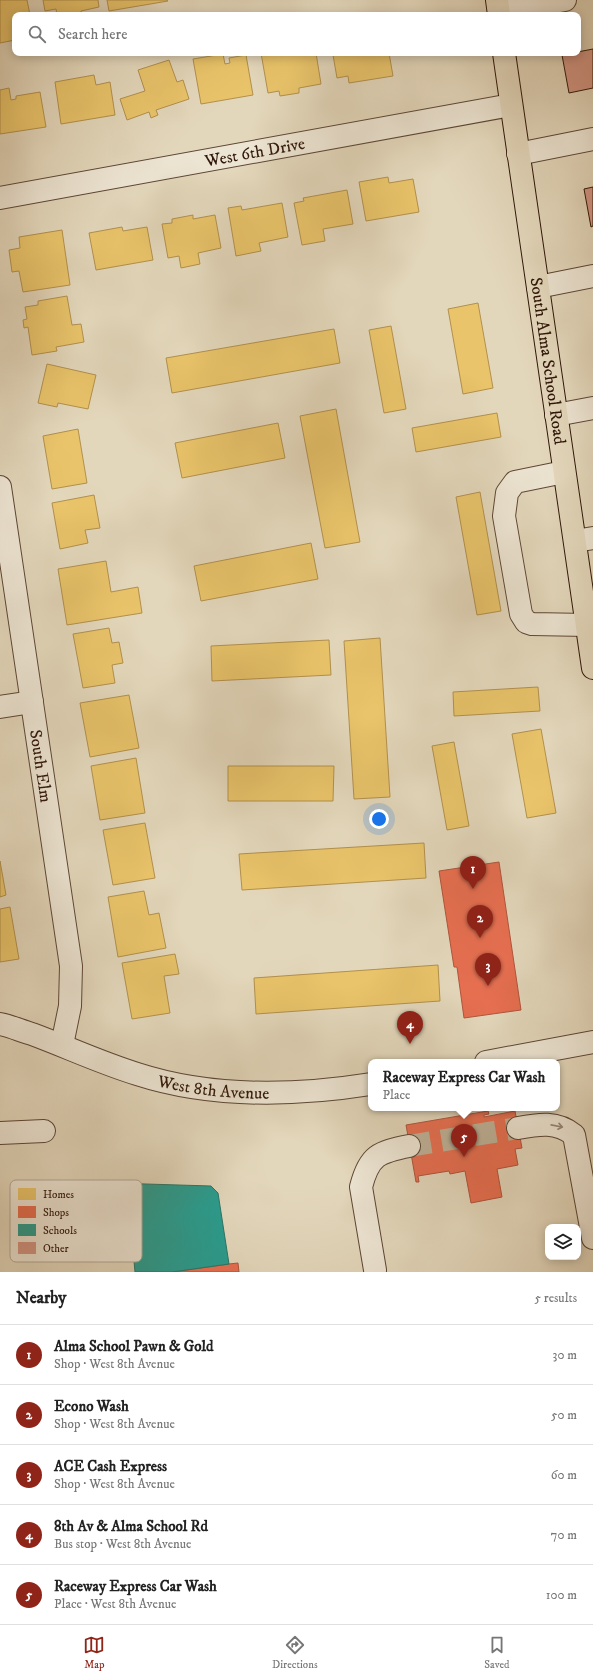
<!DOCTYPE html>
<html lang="en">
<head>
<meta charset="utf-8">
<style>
  :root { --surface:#fff; --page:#f6f6f6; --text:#222; --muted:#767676; --line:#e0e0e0; --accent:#8f2418 }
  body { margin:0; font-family:"IM FELL DW Pica",serif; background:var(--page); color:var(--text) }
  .controls { position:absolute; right:12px; bottom:12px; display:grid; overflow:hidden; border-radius:8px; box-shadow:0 2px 10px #0003 }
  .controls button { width:36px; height:36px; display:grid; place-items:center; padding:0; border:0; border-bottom:1px solid var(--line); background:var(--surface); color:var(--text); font:20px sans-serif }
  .you { position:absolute; left:379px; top:819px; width:14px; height:14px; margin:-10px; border:3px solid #fff; border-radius:50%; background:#1a73e8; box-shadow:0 0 0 6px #1a73e833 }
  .badge { display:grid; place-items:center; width:26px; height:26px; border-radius:50%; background:var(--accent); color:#fff; font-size:13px; font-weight:700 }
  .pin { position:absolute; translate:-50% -33px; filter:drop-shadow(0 1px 2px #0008) }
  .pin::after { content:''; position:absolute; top:21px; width:14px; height:12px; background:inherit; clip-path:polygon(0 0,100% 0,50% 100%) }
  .popup { position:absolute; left:368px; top:1059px; width:192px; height:52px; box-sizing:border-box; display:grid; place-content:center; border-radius:8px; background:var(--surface); filter:drop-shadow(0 1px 3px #0005); font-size:13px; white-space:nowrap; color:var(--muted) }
  .popup b { font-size:15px; color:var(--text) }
  .popup::after { content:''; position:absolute; left:50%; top:100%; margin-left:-8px; border:8px solid transparent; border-top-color:var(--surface) }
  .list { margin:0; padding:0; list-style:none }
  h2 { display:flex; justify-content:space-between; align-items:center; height:52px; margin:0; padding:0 16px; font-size:17px }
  h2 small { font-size:13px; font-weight:400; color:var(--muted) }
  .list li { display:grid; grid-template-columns:26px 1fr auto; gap:12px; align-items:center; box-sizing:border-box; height:60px; padding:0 16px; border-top:1px solid var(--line) }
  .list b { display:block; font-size:15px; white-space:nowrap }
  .list p { margin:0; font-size:13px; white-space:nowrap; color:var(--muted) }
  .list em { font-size:13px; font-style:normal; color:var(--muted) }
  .icon { flex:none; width:22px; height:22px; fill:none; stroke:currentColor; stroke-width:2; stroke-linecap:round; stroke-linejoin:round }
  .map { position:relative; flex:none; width:593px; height:1272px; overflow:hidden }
  .search { position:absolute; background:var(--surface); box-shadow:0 2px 10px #0003; left:12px; right:12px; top:12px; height:44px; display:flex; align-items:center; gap:10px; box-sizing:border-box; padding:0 14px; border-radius:8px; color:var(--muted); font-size:15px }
  .sheet { height:352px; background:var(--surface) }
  nav { display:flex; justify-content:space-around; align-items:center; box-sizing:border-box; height:56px; border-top:1px solid var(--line); background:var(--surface); font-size:11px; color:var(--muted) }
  nav a { display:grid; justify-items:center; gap:2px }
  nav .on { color:var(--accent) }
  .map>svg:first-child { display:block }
</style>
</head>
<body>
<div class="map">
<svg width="593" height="1272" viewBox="0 0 593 1272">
  <rect width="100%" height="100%" fill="#e3d7bb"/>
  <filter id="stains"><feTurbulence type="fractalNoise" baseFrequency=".005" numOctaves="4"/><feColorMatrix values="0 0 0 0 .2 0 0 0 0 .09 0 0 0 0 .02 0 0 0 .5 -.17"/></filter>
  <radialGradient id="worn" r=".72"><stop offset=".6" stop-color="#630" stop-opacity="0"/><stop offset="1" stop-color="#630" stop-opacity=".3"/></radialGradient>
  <!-- homes -->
  <path fill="#e9c46a" stroke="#b2904d" d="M0,0h27l3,15h-15v25l-15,3z
    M43,0h55l1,7 -18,4 1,4h-25l-1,-6 -11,2z
    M107,0h60l1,1 -59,10z
    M261,53h55l5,31 -22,4v5l-19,3 -1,-5 -11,2z
    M342,53h47l4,23 -44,7 -1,-7 -11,2 -4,-23z
    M223,54l2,10 5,-1 -1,-5 17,-3 7,40 -52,9 -8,-45z
    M169,60l8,22 6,-2 6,19 -33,11 2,5 -7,3 -2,-6 -22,8 -7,-21 25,-8 -7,-21z
    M94,75l2,10 14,-3 5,33 -54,9 -6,-42z
    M9,88l2,12 5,-1v-3l24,-4 6,35 -46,7v-44z
    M388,177l1,6 24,-4 6,33 -53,9 -7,-39z
    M347,190l6,34 -30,5 2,12 -23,4 -8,-42 10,-2 -1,-3z
    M282,203l6,34 -29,6 2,8 -25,5 -8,-48 13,-2 1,4z
    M193,215v4l22,-4 6,33 -23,5 2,11 -19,4 -2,-12 -11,2 -6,-34 10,-1v-4z
    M122,227l1,4 24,-4 6,33 -57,10 -7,-37z
    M62,230l8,55 -47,7 -4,-21 -7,1 -3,-22 11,-2 -1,-11z
    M67,296l5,29 9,-1 3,18 -28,5 1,4 -25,4 -4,-28 -4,1 -1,-8 4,-1 -2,-12 13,-2v-4z
    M478,303l15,85 -30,6 -15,-85z
    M391,326l15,83 -22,4 -15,-83z
    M334,329l6,34 -168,30 -6,-35z
    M47,364l49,11 -8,34 -30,-6 -1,4 -19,-4z
    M336,409l24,133 -35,6 -25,-132z
    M497,413l4,24 -85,15 -4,-24z
    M278,423l7,35 -103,20 -7,-35z
    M78,429l9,54 -35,6 -9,-53z
    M480,492l21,119 -24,4 -21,-118z
    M94,495l6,33 -15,2 3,13 -28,6 -8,-46z
    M311,543l7,36 -117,22 -7,-35z
    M106,561l5,31 27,-5 4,26 -75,12 -9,-56z
    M109,628l3,15 7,-1 4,21 -11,2 3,18 -32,5 -10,-54z
    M380,638l10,159 -36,2 -10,-158z
    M329,640l2,35 -119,6 -1,-35z
    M538,687l2,24 -86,5 -1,-24z
    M129,695l10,53 -49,9 -10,-54z
    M541,729l15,84 -29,5 -15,-84z
    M454,742l15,84 -22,4 -15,-84z
    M136,758l9,55 -45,7 -9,-54z
    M228,766h106l-1,35h-105z
    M145,823l10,55 -42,7 -10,-55z
    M424,843l2,35 -184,12 -3,-36z
    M0,861l6,34 -6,2z
    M144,891l5,24 10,-2 7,35 -48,9 -10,-60z
    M10,907l9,52 -19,3v-53z
    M175,954l4,20 -15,2 6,37 -38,6 -10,-56z
    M438,965l2,36 -184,13 -2,-36z"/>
  <!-- shops -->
  <path fill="#e76f51" stroke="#b0553c" d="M499,862l22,148 -57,8 -7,-51h-3l-15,-96z
    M488,1111l1,3 -5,1v2l31,-6 7,37 -7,1 3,16 -21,4 5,28 -31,6 -6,-32 -15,3 -1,-3 -31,5 1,6h-3l-10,-57z
    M238,1263l1,9h-67l57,-8z"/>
  <!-- schools -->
  <path fill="#2a9d8f" stroke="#2c7567" d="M48,1181l163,5 7,7 11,71 -57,8h-37l-1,-11 -88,-2z"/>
  <!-- building -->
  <path fill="#d49685" stroke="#30170a" d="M593,49v39l-24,5 -7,-38z
    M593,187v39l-2,1 -7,-38z"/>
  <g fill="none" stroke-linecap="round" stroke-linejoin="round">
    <!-- minor-tunnel -->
    <path stroke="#bfb198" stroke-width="22" stroke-dasharray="22 11" stroke-linecap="butt" d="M409,1146l109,-18"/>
    <!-- minor casing -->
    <g stroke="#5d4736" stroke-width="24">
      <g id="minor">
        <path d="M499,12l66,-12"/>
        <path d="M518,154l75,-15"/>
        <path id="s1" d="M0,198l511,-93"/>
        <path d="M538,287l55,-11"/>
        <path d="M556,415l37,-7"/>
        <path d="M564,472l-49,10 -8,11 -3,23 17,98 5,8 6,2 55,1"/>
        <path id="s2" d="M0,487l71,479 -1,40 -8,39"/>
        <path d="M575,541l18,-3"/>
        <path d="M0,707l32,-5"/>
        <path id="s3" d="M0,1024c11,2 21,7 32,10 35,13 69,29 105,40 74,24 158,22 234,10"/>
        <path d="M486,1062l107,-20"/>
        <path d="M518,1128c21,-4 39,-7 56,7l19,103"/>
        <path d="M0,1133l44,-2"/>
        <path d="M375,1270l-14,-83c8,-32 18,-35 48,-41"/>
      </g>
    </g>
    <!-- major casing -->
    <g stroke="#30170a" stroke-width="24">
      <g id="major">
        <path d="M497,0l2,15"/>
        <path id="s4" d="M504,53l89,615"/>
      </g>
    </g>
    <!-- minor -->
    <use href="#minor" stroke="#ede5d3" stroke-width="22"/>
    <!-- major -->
    <use href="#major" stroke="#e3d7bb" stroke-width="22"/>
  </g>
  <!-- one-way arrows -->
  <defs><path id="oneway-shaft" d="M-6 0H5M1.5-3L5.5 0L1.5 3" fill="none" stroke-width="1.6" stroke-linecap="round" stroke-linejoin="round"/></defs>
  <use stroke="#988879" href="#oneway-shaft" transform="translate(557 1126) rotate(11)"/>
  <g text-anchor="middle" stroke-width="4" stroke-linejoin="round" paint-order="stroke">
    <!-- street labels -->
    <g font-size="17" fill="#30170a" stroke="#ede5d3">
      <text dy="6" stroke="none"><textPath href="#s1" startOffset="259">West 6th Drive</textPath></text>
      <text dy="6" stroke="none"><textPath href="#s4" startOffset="311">South Alma School Road</textPath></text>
      <text dy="6" stroke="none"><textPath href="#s2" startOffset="282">South Elm</textPath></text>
      <text dy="6" stroke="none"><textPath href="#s3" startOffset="224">West 8th Avenue</textPath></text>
    </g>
  </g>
  <!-- legend -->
  <rect x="10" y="1180" width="132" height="82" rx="6" fill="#ede5d3" stroke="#b4a797" stroke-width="1"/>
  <rect x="18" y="1188" width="18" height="12" fill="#e9c46a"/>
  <rect x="18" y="1206" width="18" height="12" fill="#e76f51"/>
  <rect x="18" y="1224" width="18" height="12" fill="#2a9d8f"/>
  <rect x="18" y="1242" width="18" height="12" fill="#d49685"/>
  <g font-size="11" fill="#30170a">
    <text x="43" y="1198">Homes</text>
    <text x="43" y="1216">Shops</text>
    <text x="43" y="1234">Schools</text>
    <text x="43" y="1252">Other</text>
  </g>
  <rect width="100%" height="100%" filter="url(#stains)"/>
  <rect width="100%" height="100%" fill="url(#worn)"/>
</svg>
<div class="controls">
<button><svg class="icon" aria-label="layers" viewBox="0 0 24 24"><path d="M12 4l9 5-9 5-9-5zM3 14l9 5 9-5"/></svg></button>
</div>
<div class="you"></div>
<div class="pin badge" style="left:473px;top:889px">1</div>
<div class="pin badge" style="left:480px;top:938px">2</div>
<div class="pin badge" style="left:488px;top:986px">3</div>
<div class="pin badge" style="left:410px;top:1044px">4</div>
<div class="pin badge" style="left:464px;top:1157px">5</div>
<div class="popup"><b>Raceway Express Car Wash</b>Place</div>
<div class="search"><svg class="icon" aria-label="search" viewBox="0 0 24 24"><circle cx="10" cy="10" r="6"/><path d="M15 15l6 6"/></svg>Search here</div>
</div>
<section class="sheet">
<h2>Nearby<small>5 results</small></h2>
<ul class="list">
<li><span class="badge">1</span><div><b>Alma School Pawn &amp; Gold</b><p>Shop · West 8th Avenue</p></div><em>30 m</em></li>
<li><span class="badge">2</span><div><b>Econo Wash</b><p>Shop · West 8th Avenue</p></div><em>50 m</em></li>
<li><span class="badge">3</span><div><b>ACE Cash Express</b><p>Shop · West 8th Avenue</p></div><em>60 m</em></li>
<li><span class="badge">4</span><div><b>8th Av &amp; Alma School Rd</b><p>Bus stop · West 8th Avenue</p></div><em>70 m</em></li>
<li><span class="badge">5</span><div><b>Raceway Express Car Wash</b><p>Place · West 8th Avenue</p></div><em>100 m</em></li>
</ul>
</section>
<nav>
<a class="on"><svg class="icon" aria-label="map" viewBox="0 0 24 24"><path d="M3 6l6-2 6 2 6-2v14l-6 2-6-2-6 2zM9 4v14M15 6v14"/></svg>Map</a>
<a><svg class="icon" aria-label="directions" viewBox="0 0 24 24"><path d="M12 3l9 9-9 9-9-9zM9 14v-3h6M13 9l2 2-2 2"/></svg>Directions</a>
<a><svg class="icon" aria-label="saved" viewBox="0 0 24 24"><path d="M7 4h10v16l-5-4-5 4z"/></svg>Saved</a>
</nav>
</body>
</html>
